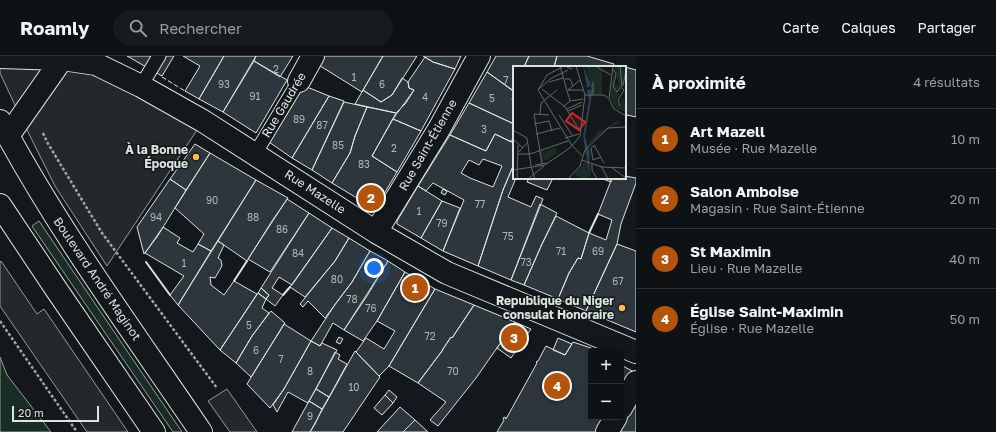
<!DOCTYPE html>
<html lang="fr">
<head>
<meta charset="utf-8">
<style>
  :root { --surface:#0f1215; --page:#181b1e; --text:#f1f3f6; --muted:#9b9ea0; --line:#2f3234; --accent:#b45309 }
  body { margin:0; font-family:"Golos Text",sans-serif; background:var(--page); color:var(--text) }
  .controls { position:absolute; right:12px; bottom:12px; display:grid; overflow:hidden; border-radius:4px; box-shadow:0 4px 16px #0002 }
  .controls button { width:36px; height:36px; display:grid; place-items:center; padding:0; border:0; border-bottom:1px solid var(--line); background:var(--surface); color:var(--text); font:20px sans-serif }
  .scale { position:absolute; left:12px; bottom:10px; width:87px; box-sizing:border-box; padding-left:4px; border:2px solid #d8e6dc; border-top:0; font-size:11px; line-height:14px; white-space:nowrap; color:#d8e6dc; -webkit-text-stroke:3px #14181c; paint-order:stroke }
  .you { position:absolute; left:374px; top:212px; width:14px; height:14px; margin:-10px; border:3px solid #fff; border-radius:50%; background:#1a73e8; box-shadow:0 0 0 6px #1a73e833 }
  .badge { display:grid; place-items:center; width:26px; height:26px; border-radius:50%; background:var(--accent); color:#fff; font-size:13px; font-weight:700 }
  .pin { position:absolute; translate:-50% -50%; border:2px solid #fff; box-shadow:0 1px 4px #0006 }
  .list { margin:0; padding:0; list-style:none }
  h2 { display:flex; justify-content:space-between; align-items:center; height:52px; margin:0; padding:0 16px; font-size:17px }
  h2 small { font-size:13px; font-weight:400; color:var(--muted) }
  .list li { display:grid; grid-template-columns:26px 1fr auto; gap:12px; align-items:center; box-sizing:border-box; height:60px; padding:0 16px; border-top:1px solid var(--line) }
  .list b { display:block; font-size:15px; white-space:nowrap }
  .list p { margin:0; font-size:13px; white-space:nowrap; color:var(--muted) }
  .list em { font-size:13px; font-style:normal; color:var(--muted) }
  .icon { flex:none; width:22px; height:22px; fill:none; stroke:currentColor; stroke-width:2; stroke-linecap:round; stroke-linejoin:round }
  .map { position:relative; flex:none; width:636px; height:376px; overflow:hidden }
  header { display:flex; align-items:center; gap:24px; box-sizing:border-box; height:56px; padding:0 20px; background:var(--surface); border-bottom:1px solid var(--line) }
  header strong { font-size:19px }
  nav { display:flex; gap:22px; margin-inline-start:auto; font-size:14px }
  .search { width:280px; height:36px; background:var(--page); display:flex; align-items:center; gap:10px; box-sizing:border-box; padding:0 14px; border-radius:22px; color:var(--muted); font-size:15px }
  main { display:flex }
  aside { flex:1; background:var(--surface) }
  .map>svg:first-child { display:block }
</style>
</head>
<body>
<header>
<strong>Roamly</strong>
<div class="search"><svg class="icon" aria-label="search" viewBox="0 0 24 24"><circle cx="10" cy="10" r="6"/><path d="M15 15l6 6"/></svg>Rechercher</div>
<nav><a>Carte</a><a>Calques</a><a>Partager</a></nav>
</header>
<main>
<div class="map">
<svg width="636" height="376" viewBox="0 0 636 376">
  <rect width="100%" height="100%" fill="#14181c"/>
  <!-- green -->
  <path fill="#1a2d24" stroke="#939e99" d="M39,165l143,211h-9l-141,-206z
    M0,301l7,18 44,57h-51z"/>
  <!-- parking -->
  <path fill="#24282b" stroke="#939e99" d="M0,0h58l145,65 -96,145 -52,-80 -34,-68 -21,-45z
    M1,205l36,53 7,-5 84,123h-41l-87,-126v-44z
    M227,333l30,43h-27l-22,-31z"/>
  <!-- building -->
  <path fill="#2c363c" stroke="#d8e6dc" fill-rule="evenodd" d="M127,0h47l-12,20z
    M183,0h41l-25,43 -14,-8 15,-25z
    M224,0h32l-33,56 -24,-13z
    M256,0h37l-13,21 -26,-16z
    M320,0h63l-21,36 -45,-28z
    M383,0h34l-25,39 -11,7 -18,-12z
    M423,0h38l-6,13 -22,-7z
    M496,0h33l-5,11h-10l-1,24 -26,-19z
    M529,0h28l-3,11h-30z
    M557,0h30l27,8 -1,3h-59z
    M425,1l8,5 22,7 -34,62 -28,-12 21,-29 -5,-2 -1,-6z
    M254,5l33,19 -31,53 -33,-21z
    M625,11l11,3v47l-9,-2 -2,6z
    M487,16l27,19 -2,9 2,2v22l-45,-21z
    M402,22l6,4 1,6 5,2 -8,13 -10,10 -41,-9 8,-14 18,12 11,-7z
    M302,29l27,11 -37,62 -23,-16z
    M329,40l15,5 -32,69 -20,-12z
    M344,46l23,5 -12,29 -5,17 -18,30 -20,-13z
    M469,47l45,21v12l-3,6 -16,-8 -9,17 -36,-16z
    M367,51l29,6 -24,43 25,16 -22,37 -43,-26 18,-30 5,-17z
    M393,63l28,12 -24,41 -25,-16z
    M495,78l19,9v21l-11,26 -25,76 -35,-15 21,-51 -31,-17 -7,8 -8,-5 32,-51 36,16zM483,103l19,7 -9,21 -23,-9 -9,-5 8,-13 10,5z
    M195,88l15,9 -24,37 -16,-11z
    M210,97l46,27 -45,71 -13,-7 6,-10 -29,-26z
    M514,108v14h2l-8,19 23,10 5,-11 7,3 -32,81 -33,-14 25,-76z
    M625,120l11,2v5l-15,41 -4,20 -31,67 -28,-12 11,-26 9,-15 3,1 8,-26 17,7 6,-20 -14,-6 14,-36h13z
    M524,122h29l-6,12 -20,-8 1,-2z
    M600,122h12l-1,4z
    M170,123l16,11 -29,47 -13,17 -7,-27z
    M256,124l32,18 -16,23 -25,40 -29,-20z
    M418,130l24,15 -21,37 -24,-14v-3z
    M443,133l4,2 -2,4 -4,-2z
    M287,143l22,14 -39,59 -22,-13z
    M442,145l18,7 -17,43 -22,-13z
    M540,148l17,9 -15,31 -18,41 -13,-5z
    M309,157l23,15 -40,57 -13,-8 -7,11 11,7 -8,11 -9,-7 3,-4 -8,-7z
    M556,160l33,17 -8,26 -3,-1 -9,15 -11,26 -34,-14 18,-41z
    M163,171l17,11 -3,5 16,9 5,-8 13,7 -33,54 -8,-10 14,-19 -39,-23z
    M332,172l17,10 -14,23 -30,36 -15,-10z
    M349,182l21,13 -18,31 -27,36 -17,-17 -5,6 -3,-3 35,-43z
    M218,185l6,4 -6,13 3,2 1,6 -7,12 -5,-1 1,8 13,10 10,-14 23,13 -37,56 -42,-45z
    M617,188l19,7v81l-50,-21z
    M370,195l18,10 -21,35 -23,34 -11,-7 -13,23 -9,-5 25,-38 16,-21z
    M388,205l17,11 -28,49 -14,20 -19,-11z
    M405,216l30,17 -46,77 -10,10 -23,-24 10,-14 18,11 11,-18 -18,-10z
    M261,232l8,7 -3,4 -8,-6z
    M435,233l39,16 -22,33 -1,-1 -8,12 -1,2 -24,32 -29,-17z
    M258,237l8,6 -4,9 7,5 -17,23 -16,27 -16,-13z
    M474,249l41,17 -39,56 -38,48 -8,-6 16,-18 -28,-19 24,-32 1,-2 8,-12 1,1z
    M271,255l14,12 -34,54 -15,-14 16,-27z
    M515,266l16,7 -20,29 -14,-10z
    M284,268l27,17 -27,48 -14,19 -23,-24z
    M339,281l4,2 -3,5 -4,-2z
    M558,282l14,6 -7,11 -12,-5z
    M311,285l9,5 2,-3 15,7 -29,53 -20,-11 -11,20 -4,-7 11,-16z
    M573,286l21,7 -1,1 2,1h-4v66h19l-8,15h-105l7,-12 -1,-2 2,-1 1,2 31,-56 -1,-1 2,-1 8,-15 19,9z
    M355,295l25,26 -37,55h-33z
    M335,296l5,3 -2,4 9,5 -18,33 -13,-8z
    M621,309l15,8 -15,26z
    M316,333l13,8 -7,12 -13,-8z
    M636,333v43h-23z
    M389,334l8,7 -4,6 -8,-8z
    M385,339l8,8 -11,12 -8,-7z
    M309,345l13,8 -7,15 -5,8h-18z
    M400,351l15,13 -12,12h-26z
    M415,364l13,12h-25z"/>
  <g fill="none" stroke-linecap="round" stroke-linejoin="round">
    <!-- lane casing -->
    <g stroke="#d8e6dc" stroke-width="15">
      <path id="lane" d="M141,30l18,-30
        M255,98l44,-73"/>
    </g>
    <!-- street casing -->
    <g stroke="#d8e6dc" stroke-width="24">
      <path id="street" d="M0,1l62,2 34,5 45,22 62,35 173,111 71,41 189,79
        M299,25l14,-25
        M8,80l54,-77
        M376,176l63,-103 40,-73
        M621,352l15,-26
        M607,376l9,-15"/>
    </g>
    <!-- primary casing -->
    <g stroke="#d8e6dc" stroke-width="24">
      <path id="primary" d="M0,65c58,109 132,209 201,311
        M0,149l56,84 98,143"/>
    </g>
    <!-- path -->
    <path stroke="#9da8a2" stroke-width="2.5" stroke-dasharray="3 2" stroke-linecap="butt" d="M43,77l4,9 55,91 115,155
      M0,265l77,111"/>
    <!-- lane -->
    <use href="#lane" stroke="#14181c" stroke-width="13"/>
    <!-- street -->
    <use href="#street" stroke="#14181c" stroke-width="22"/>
    <!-- primary -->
    <use href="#primary" stroke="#14181c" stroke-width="22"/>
    <!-- fence -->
    <path stroke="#d8e6dc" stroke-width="1" stroke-dasharray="5 2" stroke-linecap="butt" d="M162,21l23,14"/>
    <!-- wall -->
    <path stroke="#d8e6dc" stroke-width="2" d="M589,177l9,-19
      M146,206l24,33
      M234,225l13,-20
      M283,239l7,-8"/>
  </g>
  <!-- markers -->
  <g fill="#ffb74d" stroke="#14181c" stroke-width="1.5">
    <circle cx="196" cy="101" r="4"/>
    <circle cx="622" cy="252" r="4"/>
  </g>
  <g text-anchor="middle" stroke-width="3" stroke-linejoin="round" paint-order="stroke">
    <!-- number labels -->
    <g font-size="10" fill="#adbab4">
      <text x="276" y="17">2</text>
      <text x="354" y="25">1</text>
      <text x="506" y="28">7</text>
      <text x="224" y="32">93</text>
      <text x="382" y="32">6</text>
      <text x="255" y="44">91</text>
      <text x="425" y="45">4</text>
      <text x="492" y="46">5</text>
      <text x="299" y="67">89</text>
      <text x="322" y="73">87</text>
      <text x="484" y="77">3</text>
      <text x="338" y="93">85</text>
      <text x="394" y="96">2</text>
      <text x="364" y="112">83</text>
      <text x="212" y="148">90</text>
      <text x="480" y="152">77</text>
      <text x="419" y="159">1</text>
      <text x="156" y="165">94</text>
      <text x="253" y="165">88</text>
      <text x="442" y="171">79</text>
      <text x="282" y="177">86</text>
      <text x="508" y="184">75</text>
      <text x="561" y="199">71</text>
      <text x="598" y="199">69</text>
      <text x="298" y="201">84</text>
      <text x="526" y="210">73</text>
      <text x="184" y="211">1</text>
      <text x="337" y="227">80</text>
      <text x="618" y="229">67</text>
      <text x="352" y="247">78</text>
      <text x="371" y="256">76</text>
      <text x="249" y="273">5</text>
      <text x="430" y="284">72</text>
      <text x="256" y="298">6</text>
      <text x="281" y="307">7</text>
      <text x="310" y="319">8</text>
      <text x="453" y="319">70</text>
      <text x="354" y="335">10</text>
      <text x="310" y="364">9</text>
    </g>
    <!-- street labels -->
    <g font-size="12" fill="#d8e6dc" stroke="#14181c">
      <text transform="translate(284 49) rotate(-59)" y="4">Rue Gaudrée</text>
      <text transform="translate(428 89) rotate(-60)" y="4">Rue Saint-Étienne</text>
      <text transform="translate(315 136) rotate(33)" y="4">Rue Mazelle</text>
      <text transform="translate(97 223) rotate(56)" y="4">Boulevard André Maginot</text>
    </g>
    <!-- poi labels -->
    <g font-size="12" font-weight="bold" fill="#d8e6dc" stroke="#14181c" text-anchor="end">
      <text x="188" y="98">À la Bonne<tspan x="188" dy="14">Époque</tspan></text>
      <text x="614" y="249">Republique du Niger<tspan x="614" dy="14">consulat Honoraire</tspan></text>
    </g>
  </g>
  <!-- overview -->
  <g transform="translate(513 10)">
    <rect width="113" height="113" fill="#14181c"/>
    <path d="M72,0l17,4v24h-9l-1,-2 -5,2v-4l5,1v-4zM101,0h6l6,5 -4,17 -5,4 2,3 -3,7 4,4 1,-8 3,2 2,12 -10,-4 -6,-10 4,-26v12l5,1zM104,55l4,2 -10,4 -23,18 3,7 -1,9 -3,-16 13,-16 2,2zM42,82l3,5 -16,9 -3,-10 4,-2 2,6v-5zM73,95l2,2 1,16h-8l-7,-5z" fill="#1a2d24"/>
    <path d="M70,0l10,23 -8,47 4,15 1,28 -7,-43 6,-36 -2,-10 5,-1 -2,-3 -3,2z" fill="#2f3f4d"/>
    <path fill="none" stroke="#626a69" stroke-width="1" d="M47,0l10,35M82,0l16,9M100,0l-4,33 5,10 12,7M107,0l2,20M100,3l3,5 -3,13 4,5 6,-7 3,-14M52,13h5l3,7M36,16l14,-4M29,23l23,18 15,24M25,24l33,54M25,24l9,-15 17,-9 8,3M25,24l12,-11 18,-9M55,24h15M55,24l12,-10M72,29h19l4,3M80,29v-13M51,40l6,-5 13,-2M107,40l-2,-6 6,-10 -2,-2M54,43l15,-7M55,45l14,-6M21,48l8,50M21,48l15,1M27,49l1,-12 16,-13M46,49l13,20M21,58l15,-3 3,10M0,64l14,8 4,28M23,68l24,-6M52,72l14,-4M0,73l10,9M58,78l11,12M81,79l10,18M81,80l-3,2 2,12 8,-3M6,86l8,-9M5,88h12l38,-13M69,94l20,7 24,1M79,97v7l5,9M22,99l12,-2M18,100l4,13M67,100l5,-16 23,-22 18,-1M88,100l7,13M98,101l15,11M0,104l32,-5 26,-18 9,-11 5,-41 -9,-29M4,113l1,-34M15,113l16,-13M55,113l13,-14"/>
    <path fill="#d62828" fill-opacity="0.15" stroke="#d62828" stroke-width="2" d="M59,47l13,9 -6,8 -13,-9z"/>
    <rect width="113" height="113" fill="none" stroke="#d8e6dc" stroke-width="2"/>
  </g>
</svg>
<div class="controls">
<button>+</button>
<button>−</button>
</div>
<div class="scale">20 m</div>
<div class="you"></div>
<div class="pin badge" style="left:415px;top:232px">1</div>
<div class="pin badge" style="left:371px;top:142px">2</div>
<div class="pin badge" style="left:514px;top:282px">3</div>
<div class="pin badge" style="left:557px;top:330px">4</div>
</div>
<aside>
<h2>À proximité<small>4 résultats</small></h2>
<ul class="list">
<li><span class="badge">1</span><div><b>Art Mazell</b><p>Musée · Rue Mazelle</p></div><em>10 m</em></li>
<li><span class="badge">2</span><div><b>Salon Amboise</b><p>Magasin · Rue Saint-Étienne</p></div><em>20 m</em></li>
<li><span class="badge">3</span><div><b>St Maximin</b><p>Lieu · Rue Mazelle</p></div><em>40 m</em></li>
<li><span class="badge">4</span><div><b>Église Saint-Maximin</b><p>Église · Rue Mazelle</p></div><em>50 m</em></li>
</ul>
</aside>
</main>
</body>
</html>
